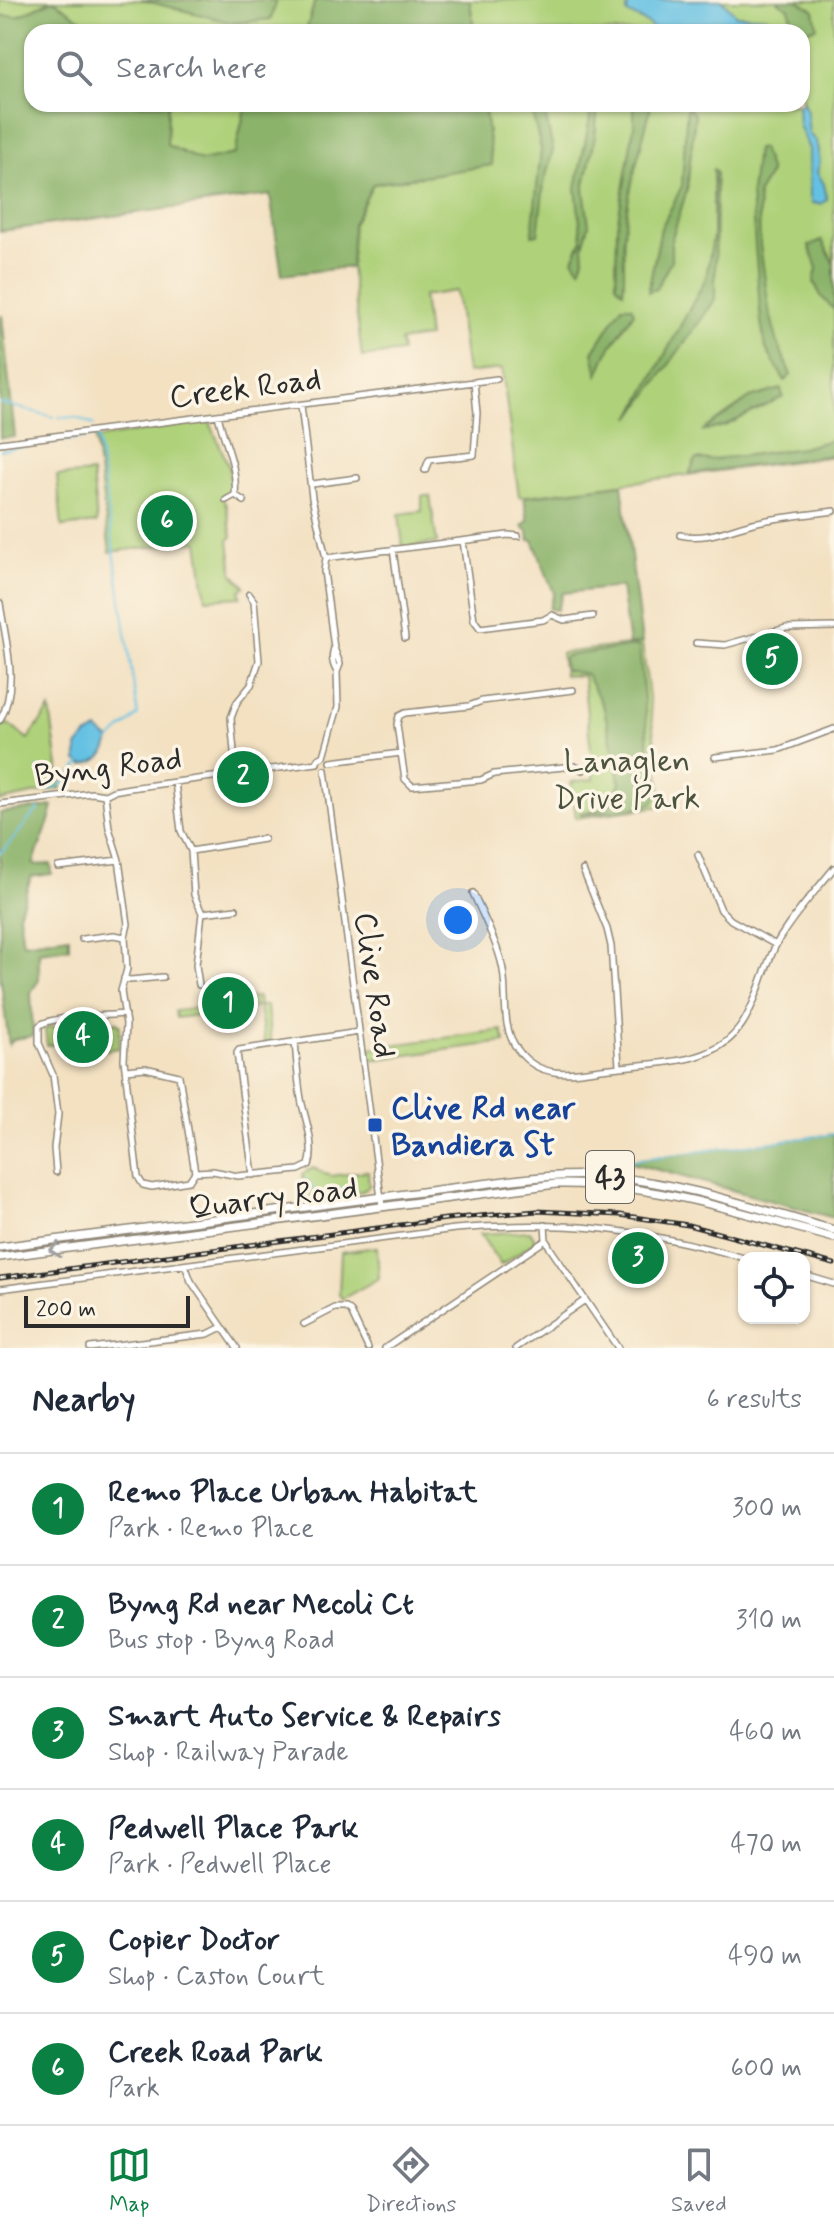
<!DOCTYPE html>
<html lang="en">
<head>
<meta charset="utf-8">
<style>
  :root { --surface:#fff; --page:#f6f6f7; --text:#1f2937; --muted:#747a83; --line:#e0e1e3; --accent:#0b8043 }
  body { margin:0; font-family:Mynerve,sans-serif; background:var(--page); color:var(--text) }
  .controls { position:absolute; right:24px; bottom:24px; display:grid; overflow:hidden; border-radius:16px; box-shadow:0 2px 6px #0004 }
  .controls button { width:72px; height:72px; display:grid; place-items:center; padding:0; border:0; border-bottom:2px solid var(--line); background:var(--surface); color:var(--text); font:40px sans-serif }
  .scale { position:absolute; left:24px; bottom:20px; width:166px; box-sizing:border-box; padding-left:8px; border:4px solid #2b2b2b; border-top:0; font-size:22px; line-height:28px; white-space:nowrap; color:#2b2b2b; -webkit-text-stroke:6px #fcf5e5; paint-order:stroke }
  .you { position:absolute; left:458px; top:920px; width:28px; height:28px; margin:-20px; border:6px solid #fff; border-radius:50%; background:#1a73e8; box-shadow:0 0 0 12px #1a73e833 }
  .badge { display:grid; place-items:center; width:52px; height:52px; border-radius:50%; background:var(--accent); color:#fff; font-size:26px; font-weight:700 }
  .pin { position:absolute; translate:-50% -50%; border:4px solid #fff; box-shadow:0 2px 8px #0006 }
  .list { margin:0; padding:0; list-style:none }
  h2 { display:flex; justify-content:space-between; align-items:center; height:104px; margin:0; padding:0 32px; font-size:34px }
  h2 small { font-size:26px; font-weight:400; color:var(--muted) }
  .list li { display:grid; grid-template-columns:52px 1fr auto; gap:24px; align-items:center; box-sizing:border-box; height:112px; padding:0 32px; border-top:2px solid var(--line) }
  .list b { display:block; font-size:30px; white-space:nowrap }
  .list p { margin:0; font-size:26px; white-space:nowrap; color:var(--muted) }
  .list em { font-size:26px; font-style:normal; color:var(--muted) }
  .icon { flex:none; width:44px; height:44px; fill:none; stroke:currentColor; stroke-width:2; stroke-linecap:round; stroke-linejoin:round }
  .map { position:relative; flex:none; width:834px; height:1348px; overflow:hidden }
  .search { position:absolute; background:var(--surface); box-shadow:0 2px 6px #0004; left:24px; right:24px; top:24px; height:88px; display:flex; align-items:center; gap:20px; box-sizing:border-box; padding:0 28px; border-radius:24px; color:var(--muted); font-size:30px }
  .sheet { height:776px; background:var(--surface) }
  nav { display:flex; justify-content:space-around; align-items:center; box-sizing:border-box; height:112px; border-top:2px solid var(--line); background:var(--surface); font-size:22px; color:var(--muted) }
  nav a { display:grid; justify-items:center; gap:4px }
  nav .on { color:var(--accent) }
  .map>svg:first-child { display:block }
</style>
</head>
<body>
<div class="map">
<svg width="834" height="1348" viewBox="0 0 834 1348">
  <rect width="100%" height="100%" fill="#fcf5e5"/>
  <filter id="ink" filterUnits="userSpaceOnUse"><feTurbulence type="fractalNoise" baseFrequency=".0125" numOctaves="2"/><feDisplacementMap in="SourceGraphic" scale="16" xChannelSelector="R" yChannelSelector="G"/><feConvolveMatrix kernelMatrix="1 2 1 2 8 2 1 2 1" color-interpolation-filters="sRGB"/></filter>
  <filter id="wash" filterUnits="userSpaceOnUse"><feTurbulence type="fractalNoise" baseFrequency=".006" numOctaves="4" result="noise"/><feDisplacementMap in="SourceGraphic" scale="32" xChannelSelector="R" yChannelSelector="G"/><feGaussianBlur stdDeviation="1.8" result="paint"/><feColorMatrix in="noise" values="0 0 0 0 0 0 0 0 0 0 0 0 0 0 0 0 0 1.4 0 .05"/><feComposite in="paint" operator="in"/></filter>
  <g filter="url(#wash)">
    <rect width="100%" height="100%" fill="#f3e1c2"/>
    <!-- green -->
    <path fill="#afd17a" stroke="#6d7e52" stroke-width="2" d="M0,0h142l92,23 37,-4 5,-19h39l-9,32h-206l-47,-32 -35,16h-18z
      M470,0h364v456l-315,41 -17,-128 -35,4 -11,-82 -33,5 5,41 -28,4 2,11 -40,5 -11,-90 2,-43 20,-40 118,-19 -7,-61h318v-72h-328z
      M168,104h78l-11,50 -34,7 -34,-16z
      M209,420l20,47 2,23 -9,7 4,8 6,31 -3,4 4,34 12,12 -5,5 1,6 -35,2 -8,-58 -88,11 -15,-113z
      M92,473l5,50 -35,4 -5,-51z
      M422,496h8l7,47 -34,4 -4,-33 23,-3z
      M642,643l21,163 -87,12 -5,-36 23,-3 -11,-103 -19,-1 -3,-22z
      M50,709l11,79 -61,13v-74l8,-3 20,15z
      M232,993l2,7 24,-3 1,9h8l4,38 -6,1 -6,-38 -83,11 -1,-7 22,-3 -1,-11z
      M117,1022l3,3 -1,23 -24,3 -24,-8 -24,2 -2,-16 4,-2 52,-4 1,3 4,-1v-2z
      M502,1030l3,12 -135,18 -1,-12z
      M313,1168l17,8 38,-5 1,15 -6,5 -57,8 -4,-25z
      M530,1231l6,10 -35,24 -21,-31z
      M377,1247l2,31 -37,21 -3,-5 2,-42z"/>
    <!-- forest -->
    <path fill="#8bb36a" stroke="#5b6f4a" stroke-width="2" d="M53,0l47,32h-68v72h136l-1,41 34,16 34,-7 11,-50h238l8,61 -119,19 -20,40 -2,43 -69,8 -12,-80 -270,36v-215h19z
      M142,0h134l-5,19 -37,4z
      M315,0h155l4,32h-168z
      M776,0h21l17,10 3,17 -15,5h-9l-4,-24z
      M530,104h13l10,46 -9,33 -6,51 -6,1 9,-86z
      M589,104h9l-3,34 -11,51 5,36 -6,21 1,13 -4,10 -7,-10 9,-19 -6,-52 14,-70z
      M634,104l17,2c-10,42 -24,85 -27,129 -2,19 2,36 -1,56l-7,-7 1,-58 17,-100z
      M687,105l8,10 -8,75 -16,51v20l-15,28 -8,3 13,-64 21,-42z
      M762,148l8,25 -12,20 2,52 9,64 9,35 13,31 -6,6 -19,-32 -5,-27 -10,-129 5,-44z
      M713,169l3,2 -1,129 -84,118 75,-140 7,-41z
      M822,240l12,24v46l-13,-14 -7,-14 3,-14 -8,-22z
      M622,306h9l3,6 -27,41 -9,22 -5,-23z
      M2,316l13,121 -15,1v-121z
      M781,389l2,8 -58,29 -23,5 48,-33z
      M834,439v16l-145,19 7,-15 14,1 92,-12z
      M622,484l20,159 -13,2 -8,-58 -58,6 -6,17 -8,-1 5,-16 -21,-53h-4l-1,-9 -6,-5 6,-5 -4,-24z
      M635,646l4,1 10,103c8,15 12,35 6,51l-9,5 -65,9 -1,-2 25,-5 5,-4 10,-21 -16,-75 -18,-34 -22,-4 -1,-10 3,-4z
      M53,806c-4,21 -14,39 -20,59l18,-1 1,10 -21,3 -12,37 4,29 46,-7v12l-30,4v28l-8,12 2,44 -19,3 -5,6 -9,-71v-161z
      M834,1134v84l-209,-57z"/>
    <!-- water -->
    <path fill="#65c1e3" stroke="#487687" stroke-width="2" d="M628,0h94l14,15 31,2 3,6 -6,9h-107l-10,-9 -20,-10z
      M802,99l5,13 2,22 7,7 4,21 -3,10 7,12 3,15 -6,5 -9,-1 -2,-6 -1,-48 -10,-24 -1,-21h4z
      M98,730l12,10c-4,16 -11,21 -26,25l-7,-4v-14l9,-11z"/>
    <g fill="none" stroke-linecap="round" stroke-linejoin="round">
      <!-- stream -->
      <path stroke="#65c1e3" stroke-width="2" d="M0,403l54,14
        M59,417l19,1 16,7
        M1,450l96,-14 41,279 -28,25
        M38,768l10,22 15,-6 18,-21
        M0,853c16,-13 24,-31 39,-44
        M625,1161l209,-27
        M306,1179l8,12
        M326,1190l30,-2"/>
    </g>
  </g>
  <g filter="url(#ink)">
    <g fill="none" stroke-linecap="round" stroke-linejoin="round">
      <!-- minor casing -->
      <g stroke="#8f8676" stroke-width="8">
        <path id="minor" d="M301,405l11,93 14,60 -2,13 10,77c-3,9 -2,16 3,24
          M218,415c6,28 20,51 17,80
          M0,443l497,-64
          M425,470l4,-10 45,-5 3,-42 -3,-31
          M312,484l45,-6
          M226,500l9,-5 9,6
          M680,535c27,6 48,-6 73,-12 26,-6 54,-8 81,-12
          M463,541l11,79 6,8 63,-8 9,-5 12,5 29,-4
          M393,549l12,89
          M326,558l182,-23 10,1
          M0,603c5,37 20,82 0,117
          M696,643l29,2 61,-17 48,-1
          M401,753l4,26 7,7 69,-6 13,-6 80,-8 9,4
          M715,757l63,-7 56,-21
          M331,762l70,-9 -4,-29 2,-8 6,-3 64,-7 13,-5 91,-11
          M317,763l1,-4 6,-3 14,-49 -1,-35 3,-8 -6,-16
          M325,770l57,436
          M236,774l-5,-56 6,-16 14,-17 8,-24 -5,-60 -5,-7
          M175,782l6,49 10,20 3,44 8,18 -6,52 3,20
          M105,795l4,33 10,32 9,64 -3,13 2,32 -6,22 5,33 -2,36 14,117 5,8 9,2 37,-6 6,-9
          M0,804l92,-11 13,2 8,-4 17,-3 187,-25
          M191,851l73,-12
          M698,855l23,55 10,10 45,25
          M58,867l61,-7
          M583,870l24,59 4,17 8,120
          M473,893c10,23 22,45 28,68 9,30 -3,63 17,89 21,29 52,24 83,19 30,-4 76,-5 103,-15 52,-19 51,-71 74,-113 15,-26 37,-49 56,-73
          M202,913l34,-4
          M82,939l32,-4 11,2
          M124,978l6,2 33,-3
          M126,1070l19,-2 34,8 16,96
          M56,1172l-2,-24 4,-34 -5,-39 -14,-32v-17c10,-10 67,-10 86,-12
          M195,1172l18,-1 25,5 61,-6 10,-5c6,-16 -2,-42 -6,-57 -5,-19 -6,-46 -8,-66
          M253,1175l-16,-122 2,-3 120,-18
          M545,1225l1,15 4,8 68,100
          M185,1265l6,16 46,67
          M804,1275l30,9
          M0,1289l455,-60c108,-9 185,-1 289,29
          M304,1324l31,-16h11l5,4 17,36
          M90,1348l118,-14 14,-7
          M385,1348l161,-108
          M516,1348l69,-48"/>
      </g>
      <!-- primary casing -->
      <g stroke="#8f8676" stroke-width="10">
        <path id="primary" d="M0,1247l513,-67c33,-4 66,-6 99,-3 75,7 149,33 222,53
          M0,1257l556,-73c96,-2 186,29 278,54"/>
      </g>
      <!-- minor -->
      <use href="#minor" stroke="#fff" stroke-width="5"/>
      <!-- primary -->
      <use href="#primary" stroke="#fff" stroke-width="7"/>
      <!-- rail casing -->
      <g stroke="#2b2b2b" stroke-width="5">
        <path id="rail" d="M0,1278l446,-59 91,-8 83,4 68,10 146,39"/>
      </g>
      <!-- rail -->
      <use href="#rail" stroke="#fcf5e5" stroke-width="2" stroke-dasharray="6" stroke-linecap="butt"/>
    </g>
    <!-- one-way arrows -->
    <defs><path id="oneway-chevron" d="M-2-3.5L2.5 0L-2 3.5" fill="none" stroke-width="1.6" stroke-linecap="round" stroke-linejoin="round" transform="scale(2)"/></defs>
    <use stroke="#a0a0a0" href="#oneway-chevron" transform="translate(55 1250) rotate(172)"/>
  </g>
  <!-- markers -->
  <rect fill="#1a4fb4" stroke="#fcf5e5" stroke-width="3" x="367" y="1117" width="16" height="16" rx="4"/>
  <g text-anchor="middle" stroke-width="7" stroke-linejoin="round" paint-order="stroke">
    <!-- shield labels -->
    <rect fill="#fcf5e5" stroke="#6a6863" stroke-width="2" x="586" y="1151" width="48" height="52" rx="6"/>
    <g font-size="30" font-weight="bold" fill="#2b2b2b">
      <text x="610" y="1187">43</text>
    </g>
    <!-- street labels -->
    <g font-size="32" fill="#2b2b2b" stroke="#fcf5e5">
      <text transform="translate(245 387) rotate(-7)" y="11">Creek Road</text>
      <text transform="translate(108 766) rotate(-7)" y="11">Byng Road</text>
      <text transform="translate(376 985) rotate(82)" y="11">Clive Road</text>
      <text transform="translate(273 1197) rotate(-7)" y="11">Quarry Road</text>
    </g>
    <!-- park labels -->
    <g font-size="32" fill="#4c543f" stroke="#fcf5e5">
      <text x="627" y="771">Lanaglen<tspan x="627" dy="37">Drive Park</tspan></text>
    </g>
    <!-- transit labels -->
    <g font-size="32" font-weight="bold" fill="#164399" stroke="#fcf5e5" text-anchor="start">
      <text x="391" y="1118">Clive Rd near<tspan x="391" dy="37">Bandiera St</tspan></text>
    </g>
  </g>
</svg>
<div class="controls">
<button><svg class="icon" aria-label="locate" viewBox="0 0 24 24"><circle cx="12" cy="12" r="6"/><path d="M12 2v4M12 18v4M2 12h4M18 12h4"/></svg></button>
</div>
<div class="scale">200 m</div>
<div class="you"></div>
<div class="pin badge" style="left:228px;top:1003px">1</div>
<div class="pin badge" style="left:243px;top:777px">2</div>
<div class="pin badge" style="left:638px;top:1258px">3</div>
<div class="pin badge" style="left:83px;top:1037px">4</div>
<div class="pin badge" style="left:772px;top:659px">5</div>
<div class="pin badge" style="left:167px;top:521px">6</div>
<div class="search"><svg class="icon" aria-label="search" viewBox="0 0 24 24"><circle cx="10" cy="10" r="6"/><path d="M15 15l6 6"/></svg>Search here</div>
</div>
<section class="sheet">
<h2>Nearby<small>6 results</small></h2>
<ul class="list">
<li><span class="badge">1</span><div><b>Remo Place Urban Habitat</b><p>Park · Remo Place</p></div><em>300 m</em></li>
<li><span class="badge">2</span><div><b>Byng Rd near Mecoli Ct</b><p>Bus stop · Byng Road</p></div><em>310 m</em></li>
<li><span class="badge">3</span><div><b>Smart Auto Service &amp; Repairs</b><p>Shop · Railway Parade</p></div><em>460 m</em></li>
<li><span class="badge">4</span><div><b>Pedwell Place Park</b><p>Park · Pedwell Place</p></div><em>470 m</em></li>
<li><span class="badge">5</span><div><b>Copier Doctor</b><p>Shop · Caston Court</p></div><em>490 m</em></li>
<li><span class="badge">6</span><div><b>Creek Road Park</b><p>Park</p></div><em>600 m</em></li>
</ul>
</section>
<nav>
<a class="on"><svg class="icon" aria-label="map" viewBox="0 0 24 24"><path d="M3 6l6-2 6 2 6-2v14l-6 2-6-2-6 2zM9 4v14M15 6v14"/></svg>Map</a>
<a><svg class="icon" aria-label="directions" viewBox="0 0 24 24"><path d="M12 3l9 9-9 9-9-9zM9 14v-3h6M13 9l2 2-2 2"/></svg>Directions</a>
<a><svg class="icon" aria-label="saved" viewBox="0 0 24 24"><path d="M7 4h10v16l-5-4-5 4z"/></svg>Saved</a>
</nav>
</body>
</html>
